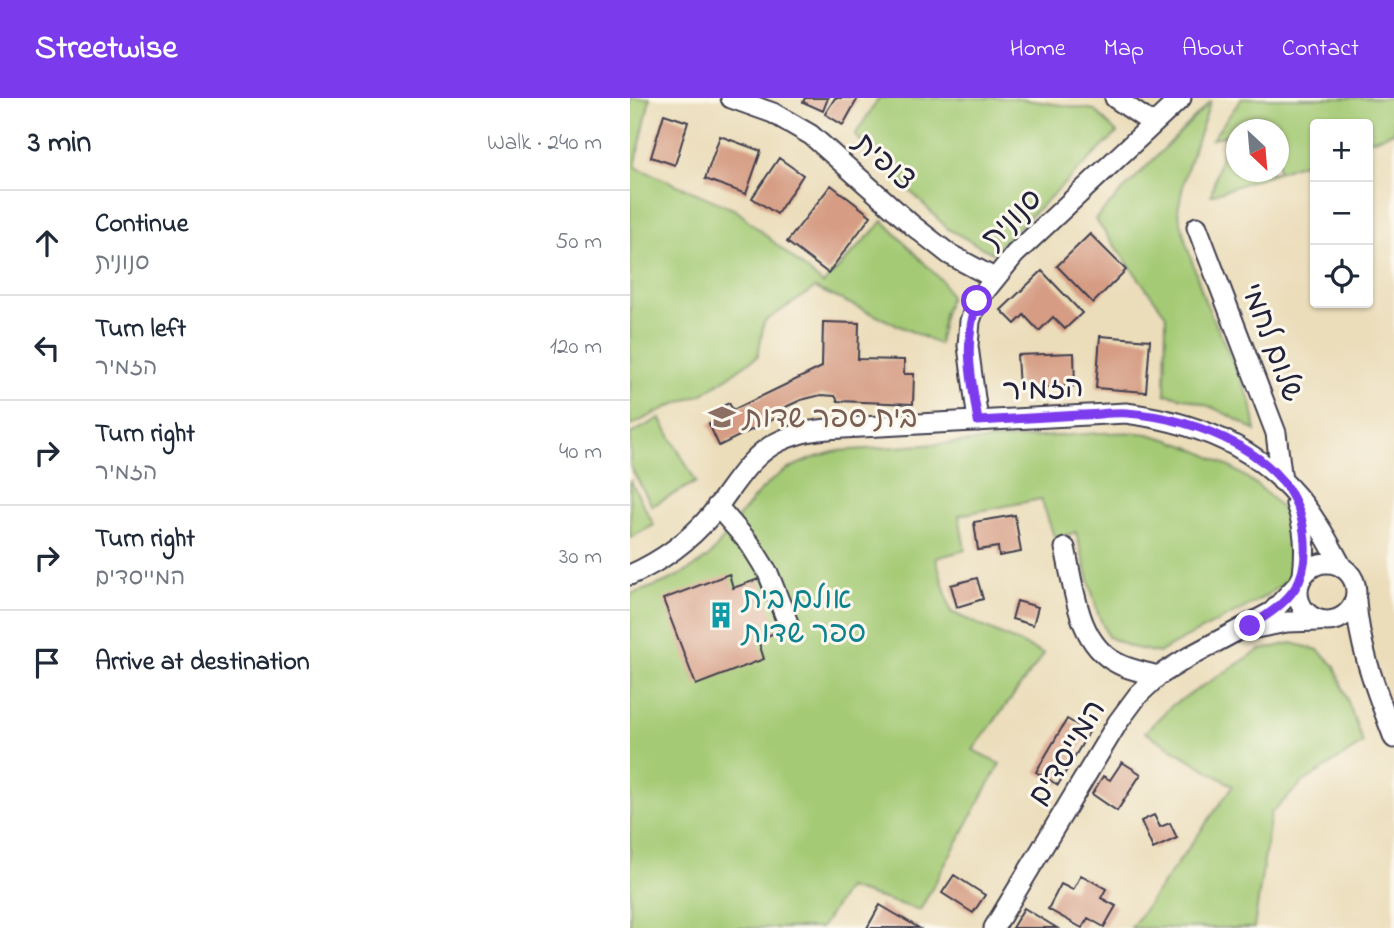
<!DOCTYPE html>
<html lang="en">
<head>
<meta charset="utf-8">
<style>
  :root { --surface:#fff; --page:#f6f6f7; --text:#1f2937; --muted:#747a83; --line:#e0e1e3; --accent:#7c3aed }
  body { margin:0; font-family:"Indie Flower","Playpen Sans Hebrew",sans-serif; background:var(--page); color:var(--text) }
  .controls { position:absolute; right:21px; top:21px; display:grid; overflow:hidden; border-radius:7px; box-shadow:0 2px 5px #0004 }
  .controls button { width:63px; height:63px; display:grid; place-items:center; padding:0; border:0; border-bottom:2px solid var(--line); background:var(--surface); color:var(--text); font:35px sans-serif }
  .compass { position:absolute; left:596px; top:21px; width:63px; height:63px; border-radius:50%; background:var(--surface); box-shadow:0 2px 5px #0004; rotate:154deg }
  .stop { position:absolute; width:21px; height:21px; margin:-16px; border:5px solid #7c3aed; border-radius:50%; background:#fff }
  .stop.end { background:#7c3aed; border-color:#fff; box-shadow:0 2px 7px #0008 }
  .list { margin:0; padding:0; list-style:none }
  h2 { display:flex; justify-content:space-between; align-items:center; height:91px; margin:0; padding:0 28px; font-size:30px }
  h2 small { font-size:23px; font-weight:400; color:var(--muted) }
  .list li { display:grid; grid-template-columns:46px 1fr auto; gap:21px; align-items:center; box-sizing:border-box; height:105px; padding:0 28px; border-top:2px solid var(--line) }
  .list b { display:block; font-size:26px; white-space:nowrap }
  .list p { margin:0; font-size:23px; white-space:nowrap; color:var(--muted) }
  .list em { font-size:23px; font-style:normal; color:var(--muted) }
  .icon { flex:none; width:38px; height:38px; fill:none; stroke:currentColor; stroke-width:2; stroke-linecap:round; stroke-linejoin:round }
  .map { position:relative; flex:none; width:764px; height:830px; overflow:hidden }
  header { display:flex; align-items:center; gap:42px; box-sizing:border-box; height:98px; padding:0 35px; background:var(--accent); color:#fff }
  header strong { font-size:33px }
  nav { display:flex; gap:38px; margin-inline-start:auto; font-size:24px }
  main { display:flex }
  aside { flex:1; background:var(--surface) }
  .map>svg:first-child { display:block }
</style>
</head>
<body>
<header>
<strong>Streetwise</strong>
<nav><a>Home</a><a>Map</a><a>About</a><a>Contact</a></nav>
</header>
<main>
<aside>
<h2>3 min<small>Walk · 240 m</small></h2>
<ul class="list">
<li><svg class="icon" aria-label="ahead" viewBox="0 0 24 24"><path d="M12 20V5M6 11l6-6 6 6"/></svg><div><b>Continue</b><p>סנונית</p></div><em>50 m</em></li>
<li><svg class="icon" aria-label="left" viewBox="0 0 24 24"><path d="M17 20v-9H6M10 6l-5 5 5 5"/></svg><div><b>Turn left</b><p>הזמיר</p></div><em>120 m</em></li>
<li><svg class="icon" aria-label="right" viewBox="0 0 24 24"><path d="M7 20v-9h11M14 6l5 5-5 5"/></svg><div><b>Turn right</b><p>הזמיר</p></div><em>40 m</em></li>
<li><svg class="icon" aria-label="right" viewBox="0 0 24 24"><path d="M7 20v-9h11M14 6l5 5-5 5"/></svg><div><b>Turn right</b><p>המייסדים</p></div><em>30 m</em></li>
<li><svg class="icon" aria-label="arrive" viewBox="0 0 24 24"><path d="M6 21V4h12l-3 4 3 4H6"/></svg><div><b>Arrive at destination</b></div></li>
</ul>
</aside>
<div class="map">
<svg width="764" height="830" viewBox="0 0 764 830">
  <rect width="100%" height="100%" fill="#fbf7ec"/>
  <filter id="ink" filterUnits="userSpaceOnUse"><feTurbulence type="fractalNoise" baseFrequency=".0143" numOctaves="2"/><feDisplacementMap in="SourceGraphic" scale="14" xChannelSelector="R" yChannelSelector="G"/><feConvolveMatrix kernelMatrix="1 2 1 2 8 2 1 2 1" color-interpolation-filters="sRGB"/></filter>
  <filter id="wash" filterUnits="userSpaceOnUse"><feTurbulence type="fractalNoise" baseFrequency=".00686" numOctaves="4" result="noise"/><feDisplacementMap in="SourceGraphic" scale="28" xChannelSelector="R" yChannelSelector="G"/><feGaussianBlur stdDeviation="1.57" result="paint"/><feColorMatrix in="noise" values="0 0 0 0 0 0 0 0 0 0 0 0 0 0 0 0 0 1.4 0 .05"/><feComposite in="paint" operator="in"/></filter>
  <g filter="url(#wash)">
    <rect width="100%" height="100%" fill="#ebddba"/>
    <!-- green -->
    <path fill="#a4ca75" stroke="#637658" stroke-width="2" fill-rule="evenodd" d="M0,0h20l-15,69 101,43 87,74 60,-63 59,60 8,16 -6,17 -5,30 -124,-56 -51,34 -6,34 -55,38 -33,12 -40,20z
      M249,0h135l81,12 22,23 -125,120 -44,-24 -93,-94z
      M612,0h152v34l-26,9v-17h-53v35l-104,36 15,-60 -14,4zM606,32h42v42h-42z
      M581,3l-25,71 -8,38 8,33 19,58 46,101 5,29c-31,-19 -55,-31 -91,-37l1,-79 -71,-96z
      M30,320l36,64 -44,24 -22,-40v-32z
      M470,335c16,0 34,-2 48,1 46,11 104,39 134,75 7,8 10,20 13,29 4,12 4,25 -3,36 -17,25 -103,59 -133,79l-28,-6 -23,-10 -10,-23 -22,-82 -21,7 -14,-40 -82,16 6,35 -29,8 15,54 93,42 -71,96 27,14 -80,146 -73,-22 -26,40h-191v-334c26,-7 57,-20 78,-37 10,-9 18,-23 26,-34 35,-45 47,-57 103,-72z
      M0,382l24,45 -24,13z
      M662,545l26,7 17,16 28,77 -61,40 -31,30 -17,115h-123l102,-142 -88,-54 26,-26 89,-56z"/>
    <g id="blocks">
      <!-- building -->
      <path fill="#d69d84" d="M175,0h23l-5,13 -20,-9z
        M205,0h23l-15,27 -18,-11z
        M34,16l24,8 -13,43 -24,-8z
        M90,38l41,15 -15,43 -41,-15z
        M149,60l24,17 -26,39 -25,-16z
        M201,87l40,31 -43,57 -41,-31z
        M460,136l36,36 -33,33 -36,-37z
        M412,173l40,42 -17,16 -12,-12 -14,14 -15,-16 -9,9 -14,-14z
        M193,224l36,1 -1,36 46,1v14h10l-1,30 -75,-3 -3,-5 -14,-1 -20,5 -22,10 3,5 -63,31 -10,-22 14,-8 -4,-8 10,-5 4,7 89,-43z
        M470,238l50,4 -4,52 -50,-4z
        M444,255l1,33 -56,3 -2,-34z
        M385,417l6,37 -22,4 -1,-9 -20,3 -4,-28z
        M99,476l4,14 26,-9 20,52 -21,9 6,19 -68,26 -33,-86z
        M347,480l6,21 -26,8 -6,-22z
        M387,503l21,6 -5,18 -21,-6z
        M437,621l22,13 -31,53 -22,-13z
        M492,664l19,12 -24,37 -25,-17 11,-18 7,4z
        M524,717l6,12 10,-4 7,15 -24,11 -12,-28z
        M324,777l31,20 -12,18 -31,-20z
        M451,777l25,14 -5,9 15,8 -12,21 -16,-9 -6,10 -34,-19 13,-25 12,6z
        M250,807l39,23h-52z
        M394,810l33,20h-45z"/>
    </g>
  </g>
  <g filter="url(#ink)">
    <use href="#blocks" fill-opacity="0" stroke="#403e4e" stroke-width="2"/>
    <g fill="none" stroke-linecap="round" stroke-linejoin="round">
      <!-- minor casing -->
      <g stroke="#403e4e" stroke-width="23">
        <path id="minor" d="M101,0l42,15 38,22 101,90 37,29 45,24
          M485,0l38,26
          M567,129l79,206 6,48
          M348,323l-10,-75 2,-25 7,-20 38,-47 166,-156
          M666,406c9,24 10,45 7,71
          M87,408l33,38 18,29 20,50
          M435,450c9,38 12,95 52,115 12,7 28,9 41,13
          M668 494a29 29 0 1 1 58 0a29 29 0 1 1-58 0Z
          M0,477c32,-14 58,-33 81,-60 21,-26 38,-60 69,-74 21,-10 41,-12 63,-13l283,-15c82,11 147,40 192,112 9,13 16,28 24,42
          M726,502c3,49 21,92 38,138
          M626,530l31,-6 31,-1
          M364,830l124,-206 20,-27 20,-19 34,-21 80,-43 26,-28"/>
      </g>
      <!-- minor -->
      <use href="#minor" stroke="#fff" stroke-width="19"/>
    </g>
  </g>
  <g fill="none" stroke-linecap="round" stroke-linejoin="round" filter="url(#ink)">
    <!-- route -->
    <path stroke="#7c3aed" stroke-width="9" d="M347,203c-14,43 -6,76 1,120 34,-2 68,-4 102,-6 15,0 32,-3 47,-2 70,5 167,41 177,119 7,51 -14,69 -54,94"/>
  </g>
  <!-- icons -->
  <defs>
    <g id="school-bare" transform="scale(2.1)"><path d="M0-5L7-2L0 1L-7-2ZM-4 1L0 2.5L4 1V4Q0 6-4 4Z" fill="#8d6e63" stroke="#fbf7ec" stroke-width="2.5" paint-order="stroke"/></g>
    <g id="building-bare" transform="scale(2.1)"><path d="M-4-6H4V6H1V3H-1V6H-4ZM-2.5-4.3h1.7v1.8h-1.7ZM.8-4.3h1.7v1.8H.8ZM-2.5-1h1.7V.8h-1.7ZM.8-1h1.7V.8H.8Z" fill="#0f9aa8" stroke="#fbf7ec" stroke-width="2.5" paint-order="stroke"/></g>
  </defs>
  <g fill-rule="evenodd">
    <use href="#school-bare" x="92" y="319"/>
    <use href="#building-bare" x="91" y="517"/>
  </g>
  <g text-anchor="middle" stroke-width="6" stroke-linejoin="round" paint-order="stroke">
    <!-- street labels -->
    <g font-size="30" fill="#22223b" stroke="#fbf7ec">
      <text transform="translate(255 63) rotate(42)" y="10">צופית</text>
      <text transform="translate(381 120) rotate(-45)" y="10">סנונית</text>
      <text transform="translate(643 244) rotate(69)" y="10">שלום לחמי</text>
      <text transform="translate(413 290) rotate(-3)" y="10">הזמיר</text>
      <text transform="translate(436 654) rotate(-58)" y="10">המייסדים</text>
    </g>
    <!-- education labels -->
    <g font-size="30" fill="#785e54" stroke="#fbf7ec" text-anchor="start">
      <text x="113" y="329">בית ספר שדות</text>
    </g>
    <!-- culture labels -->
    <g font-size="30" fill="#0d838f" stroke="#fbf7ec" text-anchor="start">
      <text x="112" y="510">אולם בית<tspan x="112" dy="34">ספר שדות</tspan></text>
    </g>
  </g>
</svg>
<div class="controls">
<button>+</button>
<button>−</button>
<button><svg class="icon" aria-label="locate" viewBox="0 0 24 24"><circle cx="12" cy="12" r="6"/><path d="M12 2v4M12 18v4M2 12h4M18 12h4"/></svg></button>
</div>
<svg class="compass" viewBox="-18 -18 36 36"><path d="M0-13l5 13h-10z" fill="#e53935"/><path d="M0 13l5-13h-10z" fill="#747a83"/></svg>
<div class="stop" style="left:347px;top:203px"></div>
<div class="stop end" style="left:620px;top:528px"></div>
</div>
</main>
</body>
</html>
